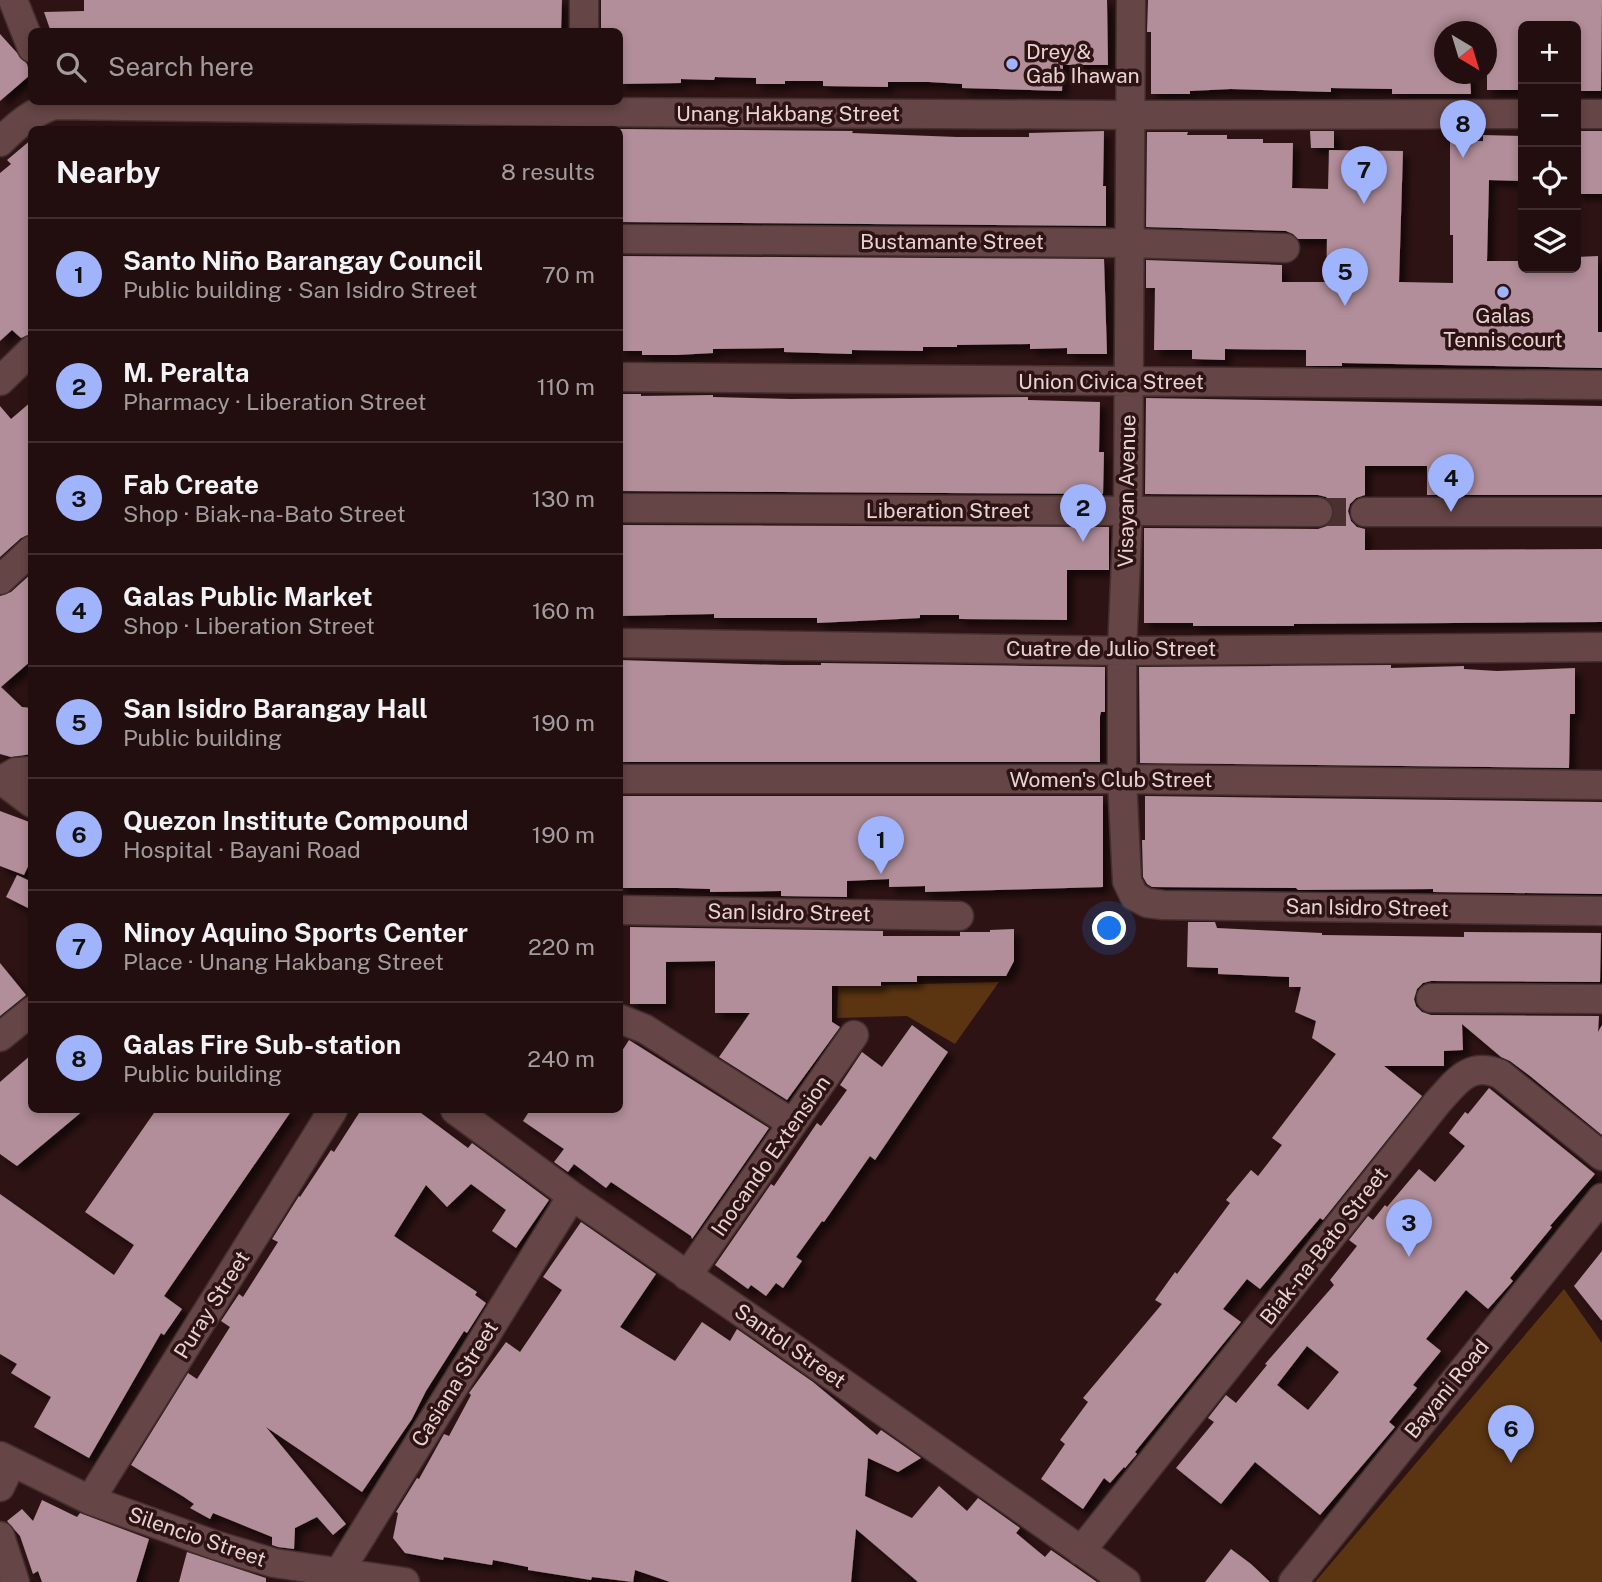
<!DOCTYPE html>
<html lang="en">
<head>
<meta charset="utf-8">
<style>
  :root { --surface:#220e0f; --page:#2e1c1d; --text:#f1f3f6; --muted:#a29c9e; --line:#3f2e2f; --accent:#a0b3fd }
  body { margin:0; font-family:"Public Sans",sans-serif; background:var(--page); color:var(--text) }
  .controls { position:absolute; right:21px; top:21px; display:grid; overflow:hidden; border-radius:10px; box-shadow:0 4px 10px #0003 }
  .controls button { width:63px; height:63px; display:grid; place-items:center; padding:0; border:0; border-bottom:2px solid var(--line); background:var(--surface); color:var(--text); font:35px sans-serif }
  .compass { position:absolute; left:1434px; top:21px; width:63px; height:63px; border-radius:50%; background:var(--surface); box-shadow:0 4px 10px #0003; rotate:142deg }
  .you { position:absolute; left:1110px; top:929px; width:24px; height:24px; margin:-18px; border:5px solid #fff; border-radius:50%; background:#1a73e8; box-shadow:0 0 0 10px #1a73e833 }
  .badge { display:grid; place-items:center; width:46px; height:46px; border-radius:50%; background:var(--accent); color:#111; font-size:23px; font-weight:700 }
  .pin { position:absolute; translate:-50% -58px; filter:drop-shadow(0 2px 4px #0008) }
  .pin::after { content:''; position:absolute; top:37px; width:24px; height:21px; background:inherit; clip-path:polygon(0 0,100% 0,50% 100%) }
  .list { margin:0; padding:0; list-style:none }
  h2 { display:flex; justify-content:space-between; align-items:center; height:91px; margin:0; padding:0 28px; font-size:30px }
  h2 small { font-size:23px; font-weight:400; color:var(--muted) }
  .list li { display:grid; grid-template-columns:46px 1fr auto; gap:21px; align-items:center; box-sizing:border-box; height:112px; padding:0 28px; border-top:2px solid var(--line) }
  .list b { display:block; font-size:26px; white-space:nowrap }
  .list p { margin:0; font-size:23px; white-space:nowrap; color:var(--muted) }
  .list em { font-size:23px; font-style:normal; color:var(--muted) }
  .icon { flex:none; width:38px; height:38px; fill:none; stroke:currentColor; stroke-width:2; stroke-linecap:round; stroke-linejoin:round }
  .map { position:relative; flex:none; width:1602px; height:1582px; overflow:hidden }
  .search { position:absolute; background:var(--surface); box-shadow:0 4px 10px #0003; left:28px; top:28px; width:595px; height:77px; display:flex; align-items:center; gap:18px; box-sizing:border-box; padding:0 24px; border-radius:10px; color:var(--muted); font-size:26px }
  .panel { position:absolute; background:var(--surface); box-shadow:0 4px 10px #0003; left:28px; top:126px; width:595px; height:987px; border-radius:10px }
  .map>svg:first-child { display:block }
</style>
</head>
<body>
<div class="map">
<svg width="1602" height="1582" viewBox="0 0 1602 1582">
  <defs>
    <filter id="shadow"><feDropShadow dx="6" dy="6" stdDeviation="3.5" flood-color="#0009"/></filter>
  </defs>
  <rect width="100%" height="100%" fill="#2e1314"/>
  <!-- green -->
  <path fill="#5b3512" d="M999,982l-44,62 -48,-28 -70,2 1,-32z
    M1564,1289l38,54v239h-287z"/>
  <!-- building -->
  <path fill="#b18e99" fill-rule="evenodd" filter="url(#shadow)" d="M84,0h478l-1,32h-218l-62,-3v3h-230l-7,-20 40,-1z
    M601,0h506l1,65h-45l-1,26 -100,-3v-4l-33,-2h-41v5l-65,-1v-5h-38v3h-29v-6l-41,-1 -1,3 -33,-1v4l-61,1v-52h-19z
    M1148,0h454l-1,91h-25v-65h-53v64h-36v-58h-42v42h25l1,20h-79v-5l-61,-1v4l-100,-3 -41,2v3h-39v-62h-4z
    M0,34l27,30 3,11 -30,26z
    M620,129l233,2 -1,2 105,4h72v-4l75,-2 -1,55h3v40l-486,-4z
    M1310,131h24v17h-23z
    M1576,131h26v63h-26z
    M1147,132h41l-1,3h40v4h36v4h30l-1,45 36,1 1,-39 74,1 -4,131 54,1v-48h-3v-94h33v-6l39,1 -1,45 -32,-1 -2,81h36v7h53v-11l22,-1v76h4v36l-260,-5v3h-36v-16l-81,-1v11l-33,-1v-9h-38l1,-62h-9v-28l136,5v17h44l1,-43h-29l-5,-5 -7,-3 -140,-4z
    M32,139v195l-11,4 -9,-8 -12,11v-168l11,-9 -4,-4z
    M620,256l484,3 3,95h-40v-6l-37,1v-5l-73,1v2h-34v4l-71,-1v4l-68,-2v-4l-71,1v4l-36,2h-35v-4h-22z
    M620,394h21v2l72,-1v2l77,2 238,-2v3l72,2 -1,50h5l-1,42 -483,-3z
    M1146,398l456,8v89h-175v-29h-62v29l-9,3 -6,6 -2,7 3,10 6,6 8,2v21l237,-1v73l-308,2v2h-101v-3h-49v-95l174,1 9,-3 5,-5 3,-8 -3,-10 -6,-6 -8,-2 -173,-1z
    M32,401v133l-11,4 -21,19v-151l11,13z
    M620,525l489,2v43h-42v50l-108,-1v-4h-39v3l-103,5v-5h-103v-4l-94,2z
    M32,573v87l-31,27 21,20 10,1v46l-21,3 -11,-3v-158l11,-4z
    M620,660l162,5h39v-2l284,4v45h-4l-1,4v46h-480z
    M1391,665v3l73,-2v3l33,2 78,-3v46h-5l-1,54 -429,-5 -1,-96z
    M620,796h483v91l-178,5v-6l-36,1v-8l-42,2v16l-66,-1v-5l-71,1v-3l-32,-1h-58z
    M1145,796l457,6v92l-169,-2v-3l-135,1 -2,-2 -144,-1 -5,-3 -4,-7 -1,-37h3z
    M0,811l32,12v35l-8,17 -24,-9z
    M17,875l15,7v28l-26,-13z
    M1188,922h27l2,6 105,5v2l142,2v-5l137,1 -1,49 -169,-1 -8,2 -6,6 -3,10 2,7 6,6 9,3 168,1 -1,16 4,-7v110l-72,-59 -20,-15 -9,-4 -39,-33 1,26 -19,1v15h-60l38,30 -99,124 -3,-2 -60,71 -13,-10 -24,30 18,13 -106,130 2,2 -12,14 -1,-1 -14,16 -6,-5 -21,31 -42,-30 24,-35 -5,-4 28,-38 -5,-4 79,-94 -7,-4 20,-28 2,2 53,-71 -4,-3 25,-30 7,6 24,-31 -10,-7 64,-84 -24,-16 4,-17 -21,-9 6,-25h-12v-10l-71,-3v-6l-31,-1z
    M630,927l253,4v5h77v-4h30v-2l24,-1v32l-8,15h-89v6h-36v4h-49v36l8,5 -53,73 -68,-43 31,-44h-35v-52l-49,1v42h-36z
    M0,963l26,32 -26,21z
    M912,1025l36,27 -73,108 -5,-4 -46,66 -2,-1 -26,36 6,4 -19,27 -7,-5 -10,13 -15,-11 -3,4 -33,-24 56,-81 3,2 43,-63 4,3 26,-36 -7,-5 22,-33 20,15z
    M629,1040l140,88 -77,111 -1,-3 -80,-54 -5,6 -32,-24 -6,8 -14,-10 10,-13 -41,-28 7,-11h90v-56z
    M32,1054v56h52l-67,56 -17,-12v-72z
    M1489,1088l106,86 -45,52 2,1 -42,51 3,3 -25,28 -22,-19 -40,49 15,12 -28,34 4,3 -28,34 6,5 -75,88 -65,-53 -34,42 -45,-36 38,-46 -6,-4 18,-23 10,8 31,-38 -2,-1 69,-79 -4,-5 27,-34 -8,-6 19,-24 5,4 12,-15 2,2 32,-38 16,13 30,-36 -16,-13 16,-21 3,2zM1307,1346l32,26 -31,38 -31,-25z
    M156,1110h136l-128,186 18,13 -18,26 -3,-2 -72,125 -55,-31 17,-30 -40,-24 6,-9 -17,-10v-160l114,81 20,-30 -49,-33z
    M361,1110h56l51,38 4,-5 77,57 -33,48 -24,-17 14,-21 -35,-26 -24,23 -21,-22 -32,51 83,56 -2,3 11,8 -19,30 -3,-2 -38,60 -14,28 -50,73 -96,-65 80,97 -13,11 -16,-18 -22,11 -1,21 -16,-2 -6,-2v-8l-59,-24 -3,6 -20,-11 4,-4 -10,-7 -53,-32 57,-92 9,6 33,-52 -9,-6 18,-27 4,3 35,-55 -6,-3 27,-43 1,1 31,-47 3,2z
    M581,1222l75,52 -36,53 55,34 27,-39 28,19 7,-12 76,53 64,53 4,-5 40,28 -23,14 -30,-14 -3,38 47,22 27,-32 28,25 11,-13 42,30 -4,5 29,24 6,-7 46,32h-179l-62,-53 -5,53h-181l-35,-12 -2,12 -41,-5 -1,3 -63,-10v-3l-35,-7 -1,5 -48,-8 -1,3 -38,-7 -12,-15 5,-25 -2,-1 21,-34 2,1 25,-45 5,2 22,-41 -2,-2 37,-51 14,10 42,-62 -19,-13z
    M1602,1251v70l-28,-35z
    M42,1500l35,17 3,-4 69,26 -13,43h-94l-4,-11 -5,3 -13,-38 -13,-15 15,-12 11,12z
    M1231,1549l20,15 19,18h-65z
    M187,1552l79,26v4h-87z"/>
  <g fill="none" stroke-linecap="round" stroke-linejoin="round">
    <!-- minor-tunnel -->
    <path stroke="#4a3030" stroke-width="28" stroke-dasharray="28 14" stroke-linecap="butt" d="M1318,512h47"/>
    <!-- minor casing -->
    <g stroke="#432f30" stroke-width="31">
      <path id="minor" d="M13,0l19,48
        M1131,0l-3,512 -6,139v128l5,102 7,15 13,7 16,2 439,6
        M584,32v-32
        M1576,114h26
        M0,142c17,-17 31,-29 54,-37l529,7 547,3 393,-1
        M620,239l509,4 156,5
        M620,377l982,8
        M0,381l32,-31
        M620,508l698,4
        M1365,512h237
        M0,580l32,-30
        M620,643l502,8 480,-4
        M0,779l32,24
        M620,779h502l480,6
        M2,780l14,-8 16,-1
        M620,910l339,6
        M1431,998l171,1
        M620,1019l25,10 147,94
        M0,1037l32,-26
        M455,1110l117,86 204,140 350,246
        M687,1276l167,-241
        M0,1456l90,44 125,45 59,18 131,19
        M0,1487l12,-25
        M90,1500l243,-390
        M0,1536l15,46
        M1081,1551l356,-448c19,-21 32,-42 63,-29l102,82
        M339,1572l233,-376
        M1293,1582l309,-384"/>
    </g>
    <!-- minor -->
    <use href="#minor" stroke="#654545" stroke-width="28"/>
  </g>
  <!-- markers -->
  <g fill="#a0b3fd" stroke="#2e1314" stroke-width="2.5">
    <circle cx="1012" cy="64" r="7"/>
    <circle cx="1503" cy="292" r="7"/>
  </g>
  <g text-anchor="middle" stroke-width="7" stroke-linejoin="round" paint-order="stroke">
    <!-- poi labels -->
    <g font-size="21" fill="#e7d3d2" stroke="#2e1314" text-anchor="start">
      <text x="1026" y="59">Drey &amp;<tspan x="1026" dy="24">Gab Ihawan</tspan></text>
      <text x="1503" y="323" text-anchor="middle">Galas<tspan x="1503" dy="24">Tennis court</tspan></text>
    </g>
    <!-- street labels -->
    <g font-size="21" fill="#e7d3d2" stroke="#2e1314">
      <text x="788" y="121">Unang Hakbang Street</text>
      <text x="952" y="249">Bustamante Street</text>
      <text x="1111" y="389">Union Civica Street</text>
      <text transform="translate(1127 491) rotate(-89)" y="7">Visayan Avenue</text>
      <text x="948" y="518">Liberation Street</text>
      <text x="1111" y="656">Cuatre de Julio Street</text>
      <text x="1111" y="787">Women's Club Street</text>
      <text transform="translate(1367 908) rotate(1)" y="7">San Isidro Street</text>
      <text transform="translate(789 913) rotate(1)" y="7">San Isidro Street</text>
      <text transform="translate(771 1156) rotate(-55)" y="7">Inocando Extension</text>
      <text transform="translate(1324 1246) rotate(-52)" y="7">Biak-na-Bato Street</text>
      <text transform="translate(212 1305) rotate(-58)" y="7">Puray Street</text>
      <text transform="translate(790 1346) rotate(35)" y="7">Santol Street</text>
      <text transform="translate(455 1384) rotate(-58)" y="7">Casiana Street</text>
      <text transform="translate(1447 1389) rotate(-51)" y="7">Bayani Road</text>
      <text transform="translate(197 1537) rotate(19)" y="7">Silencio Street</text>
    </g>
  </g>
</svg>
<div class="controls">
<button>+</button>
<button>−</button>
<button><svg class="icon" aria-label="locate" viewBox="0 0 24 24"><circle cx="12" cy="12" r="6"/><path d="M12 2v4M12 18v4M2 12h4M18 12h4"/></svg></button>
<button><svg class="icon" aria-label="layers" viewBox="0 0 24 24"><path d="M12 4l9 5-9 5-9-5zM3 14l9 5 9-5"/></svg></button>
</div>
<svg class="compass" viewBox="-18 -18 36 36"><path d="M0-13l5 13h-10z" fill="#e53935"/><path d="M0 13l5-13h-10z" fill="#a29c9e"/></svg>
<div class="you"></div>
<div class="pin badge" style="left:881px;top:874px">1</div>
<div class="pin badge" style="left:1083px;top:542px">2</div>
<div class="pin badge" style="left:1409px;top:1257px">3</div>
<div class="pin badge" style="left:1451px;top:512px">4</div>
<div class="pin badge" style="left:1345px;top:306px">5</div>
<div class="pin badge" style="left:1511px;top:1463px">6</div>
<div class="pin badge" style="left:1364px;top:204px">7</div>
<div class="pin badge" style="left:1463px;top:158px">8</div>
<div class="search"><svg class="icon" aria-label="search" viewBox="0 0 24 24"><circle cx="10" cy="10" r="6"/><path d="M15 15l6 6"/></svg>Search here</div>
<section class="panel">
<h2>Nearby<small>8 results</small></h2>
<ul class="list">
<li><span class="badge">1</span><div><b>Santo Niño Barangay Council</b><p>Public building · San Isidro Street</p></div><em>70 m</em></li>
<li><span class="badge">2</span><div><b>M. Peralta</b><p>Pharmacy · Liberation Street</p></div><em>110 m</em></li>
<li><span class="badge">3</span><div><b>Fab Create</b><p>Shop · Biak-na-Bato Street</p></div><em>130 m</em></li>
<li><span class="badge">4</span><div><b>Galas Public Market</b><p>Shop · Liberation Street</p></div><em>160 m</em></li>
<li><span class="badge">5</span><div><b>San Isidro Barangay Hall</b><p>Public building</p></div><em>190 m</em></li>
<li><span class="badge">6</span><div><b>Quezon Institute Compound</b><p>Hospital · Bayani Road</p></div><em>190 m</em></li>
<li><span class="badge">7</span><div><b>Ninoy Aquino Sports Center</b><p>Place · Unang Hakbang Street</p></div><em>220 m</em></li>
<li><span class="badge">8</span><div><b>Galas Fire Sub-station</b><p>Public building</p></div><em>240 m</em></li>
</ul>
</section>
</div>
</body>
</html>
